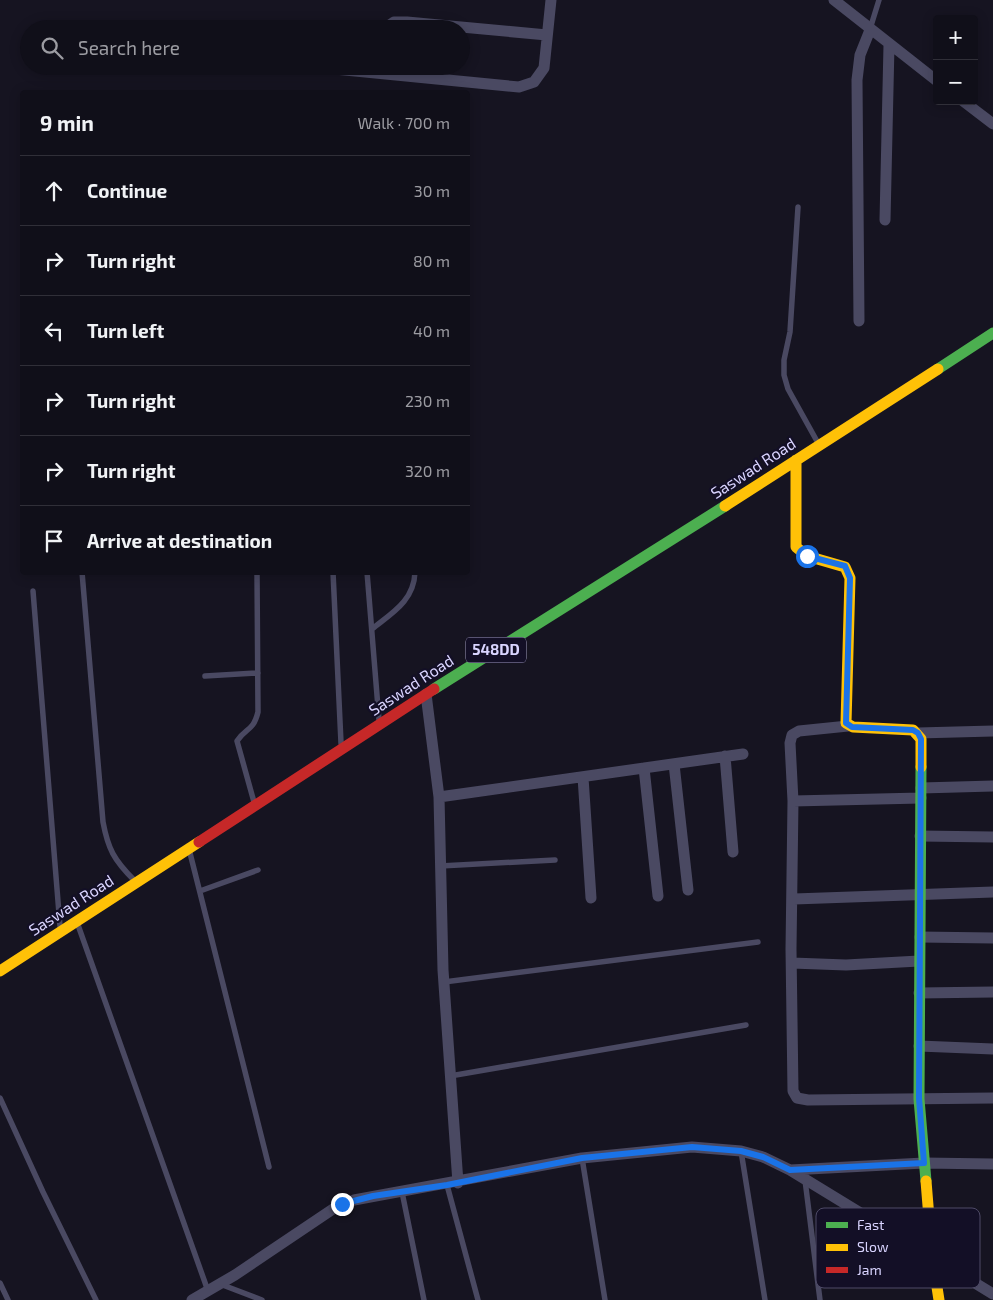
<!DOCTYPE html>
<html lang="en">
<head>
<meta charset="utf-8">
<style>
  :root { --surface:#100f19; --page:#191822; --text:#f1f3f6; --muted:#9c9ca2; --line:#302f38 }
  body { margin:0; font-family:"Exo 2",sans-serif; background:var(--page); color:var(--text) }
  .controls { position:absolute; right:15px; top:15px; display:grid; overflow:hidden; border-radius:5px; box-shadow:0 2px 12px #0003 }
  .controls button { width:45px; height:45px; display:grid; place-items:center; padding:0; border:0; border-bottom:1px solid var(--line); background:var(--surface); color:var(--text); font:25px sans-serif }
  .stop { position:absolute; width:15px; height:15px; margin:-11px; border:4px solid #1a73e8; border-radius:50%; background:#fff }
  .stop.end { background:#1a73e8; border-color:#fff; box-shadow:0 1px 5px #0008 }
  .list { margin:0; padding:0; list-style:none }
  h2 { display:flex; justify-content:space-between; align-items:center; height:65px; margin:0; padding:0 20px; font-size:21px }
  h2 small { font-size:16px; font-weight:400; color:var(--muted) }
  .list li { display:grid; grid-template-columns:32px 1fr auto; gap:15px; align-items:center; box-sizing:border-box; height:70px; padding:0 20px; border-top:1px solid var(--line) }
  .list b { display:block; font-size:19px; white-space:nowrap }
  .list em { font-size:16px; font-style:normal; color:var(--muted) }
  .icon { flex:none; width:28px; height:28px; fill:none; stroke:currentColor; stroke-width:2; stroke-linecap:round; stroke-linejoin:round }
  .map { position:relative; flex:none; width:993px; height:1300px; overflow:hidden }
  .search { position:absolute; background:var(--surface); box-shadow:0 2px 12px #0003; left:20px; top:20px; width:450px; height:55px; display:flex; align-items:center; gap:12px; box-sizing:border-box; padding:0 18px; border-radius:28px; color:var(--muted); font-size:19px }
  .panel { position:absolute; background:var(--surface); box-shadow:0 2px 12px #0003; left:20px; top:90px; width:450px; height:485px; border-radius:5px }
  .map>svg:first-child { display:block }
</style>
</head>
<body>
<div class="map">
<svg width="993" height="1300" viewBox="0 0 993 1300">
  <rect width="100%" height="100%" fill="#161421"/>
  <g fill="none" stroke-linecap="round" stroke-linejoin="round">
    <!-- lane -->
    <path stroke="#4a4962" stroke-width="5.5" d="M870,29l9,-29
      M798,207l-8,125 -6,28v15l4,14 30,54
      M82,572l21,250c5,27 11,38 31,58
      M333,572l8,171
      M367,572l12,148
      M33,591l27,335
      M372,629c20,-16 42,-28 43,-57
      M205,676l53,-3
      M254,802l-17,-61c9,-14 16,-9 21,-29l-1,-140
      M190,853l79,314
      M440,866l115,-6
      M200,891l58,-21
      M78,925l130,366
      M444,982l314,-40
      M450,1076l296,-51
      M0,1098l43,94 53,108
      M741,1151l24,149
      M582,1158l23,142
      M805,1180l15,120
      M447,1185l31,115
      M402,1192l22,108
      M0,1283l8,17
      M220,1284l42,16"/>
    <!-- street -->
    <path stroke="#4a4962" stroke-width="11" d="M834,0l103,81
      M384,29l10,-7h13l140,13
      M304,66l215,21 15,-5 10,-14 7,-68
      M963,101l30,23
      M885,220l4,-175
      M859,321l-2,-241 3,-25 10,-25
      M426,694l13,103 4,173 15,213
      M848,726l-49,5 -7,4 -2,8 3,58 -2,148 2,142 4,7 11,2 185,-2
      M918,733l75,-2
      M725,756l8,96
      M674,764l14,126
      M644,768l14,128
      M583,777l8,121
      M921,788l72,-2
      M439,797l304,-43
      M793,801l128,-3
      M920,836l73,1
      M794,899l199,-7
      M920,937l73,1
      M792,963l54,2 73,-4
      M919,993l74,-1
      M919,1046l74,3
      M790,1170l134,-7 69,1
      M192,1300l43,-25 98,-66 21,-9 228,-42 110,-11 49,4 22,6 27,13 203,124"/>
    <!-- fast -->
    <path stroke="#4caf50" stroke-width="11" d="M938,369l55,-36
      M434,689l291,-183
      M921,767l-2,332 7,82"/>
    <!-- slow -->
    <path stroke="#ffc107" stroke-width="11" d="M796,460v87l11,9 38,11 5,11 -4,145 7,4 60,3 8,9v28
      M725,506l213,-137
      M0,971l199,-129
      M926,1181l6,74 7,45"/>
    <!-- jam -->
    <path stroke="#c62828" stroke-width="11" d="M199,842l235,-153"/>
  </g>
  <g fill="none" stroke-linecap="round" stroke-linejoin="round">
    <!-- route -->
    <path stroke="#1a73e8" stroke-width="6" d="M342,1204l31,-8 74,-11 135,-27 110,-11 49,4 22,6 27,13 134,-7 -5,-65 2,-359 -3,-6 -5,-3 -61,-3 -6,-4 4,-145 -5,-12 -38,-10"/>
  </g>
  <g text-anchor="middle" stroke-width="4.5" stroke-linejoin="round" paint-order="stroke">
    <!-- shield labels -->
    <rect fill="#130f26" stroke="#9e99be" stroke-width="1" x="466" y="637.5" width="60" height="25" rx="4"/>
    <g font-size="15" font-weight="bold" fill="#d9d4ff">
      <text x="496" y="655">548DD</text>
    </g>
    <!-- street labels -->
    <g font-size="16" fill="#d9d4ff" stroke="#130f26">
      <text transform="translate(753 468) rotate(-33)" y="6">Saswad Road</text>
      <text transform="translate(411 685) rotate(-33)" y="6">Saswad Road</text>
      <text transform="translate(71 905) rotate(-33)" y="6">Saswad Road</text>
    </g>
  </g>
  <!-- legend -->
  <rect x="816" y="1208" width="164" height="80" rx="8" fill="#130f26" stroke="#4e4a67" stroke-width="1"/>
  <rect x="826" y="1222" width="22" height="6" fill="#4caf50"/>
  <rect x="826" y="1244" width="22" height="7" fill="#ffc107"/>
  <rect x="826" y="1267" width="22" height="6" fill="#c62828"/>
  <g font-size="14" fill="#d9d4ff">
    <text x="857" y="1230">Fast</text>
    <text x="857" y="1252">Slow</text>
    <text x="857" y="1275">Jam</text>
  </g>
</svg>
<div class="controls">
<button>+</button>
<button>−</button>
</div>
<div class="stop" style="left:807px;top:556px"></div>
<div class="stop end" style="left:342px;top:1204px"></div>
<div class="search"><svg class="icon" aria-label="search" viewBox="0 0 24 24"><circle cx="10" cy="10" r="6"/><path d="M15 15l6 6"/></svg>Search here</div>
<section class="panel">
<h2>9 min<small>Walk · 700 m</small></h2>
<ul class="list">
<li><svg class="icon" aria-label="ahead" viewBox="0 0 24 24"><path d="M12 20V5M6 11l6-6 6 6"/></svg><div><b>Continue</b></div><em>30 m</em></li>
<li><svg class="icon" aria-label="right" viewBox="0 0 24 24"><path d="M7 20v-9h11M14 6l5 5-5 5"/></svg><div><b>Turn right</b></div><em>80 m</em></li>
<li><svg class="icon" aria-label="left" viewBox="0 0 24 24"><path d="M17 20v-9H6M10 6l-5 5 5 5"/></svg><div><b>Turn left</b></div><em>40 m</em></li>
<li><svg class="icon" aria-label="right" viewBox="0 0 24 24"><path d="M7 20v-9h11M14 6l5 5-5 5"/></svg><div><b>Turn right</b></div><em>230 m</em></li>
<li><svg class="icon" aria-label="right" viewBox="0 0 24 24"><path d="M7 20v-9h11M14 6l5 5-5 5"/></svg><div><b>Turn right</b></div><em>320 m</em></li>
<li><svg class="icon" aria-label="arrive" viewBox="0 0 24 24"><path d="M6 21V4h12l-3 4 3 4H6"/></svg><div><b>Arrive at destination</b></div></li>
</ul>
</section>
</div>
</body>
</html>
